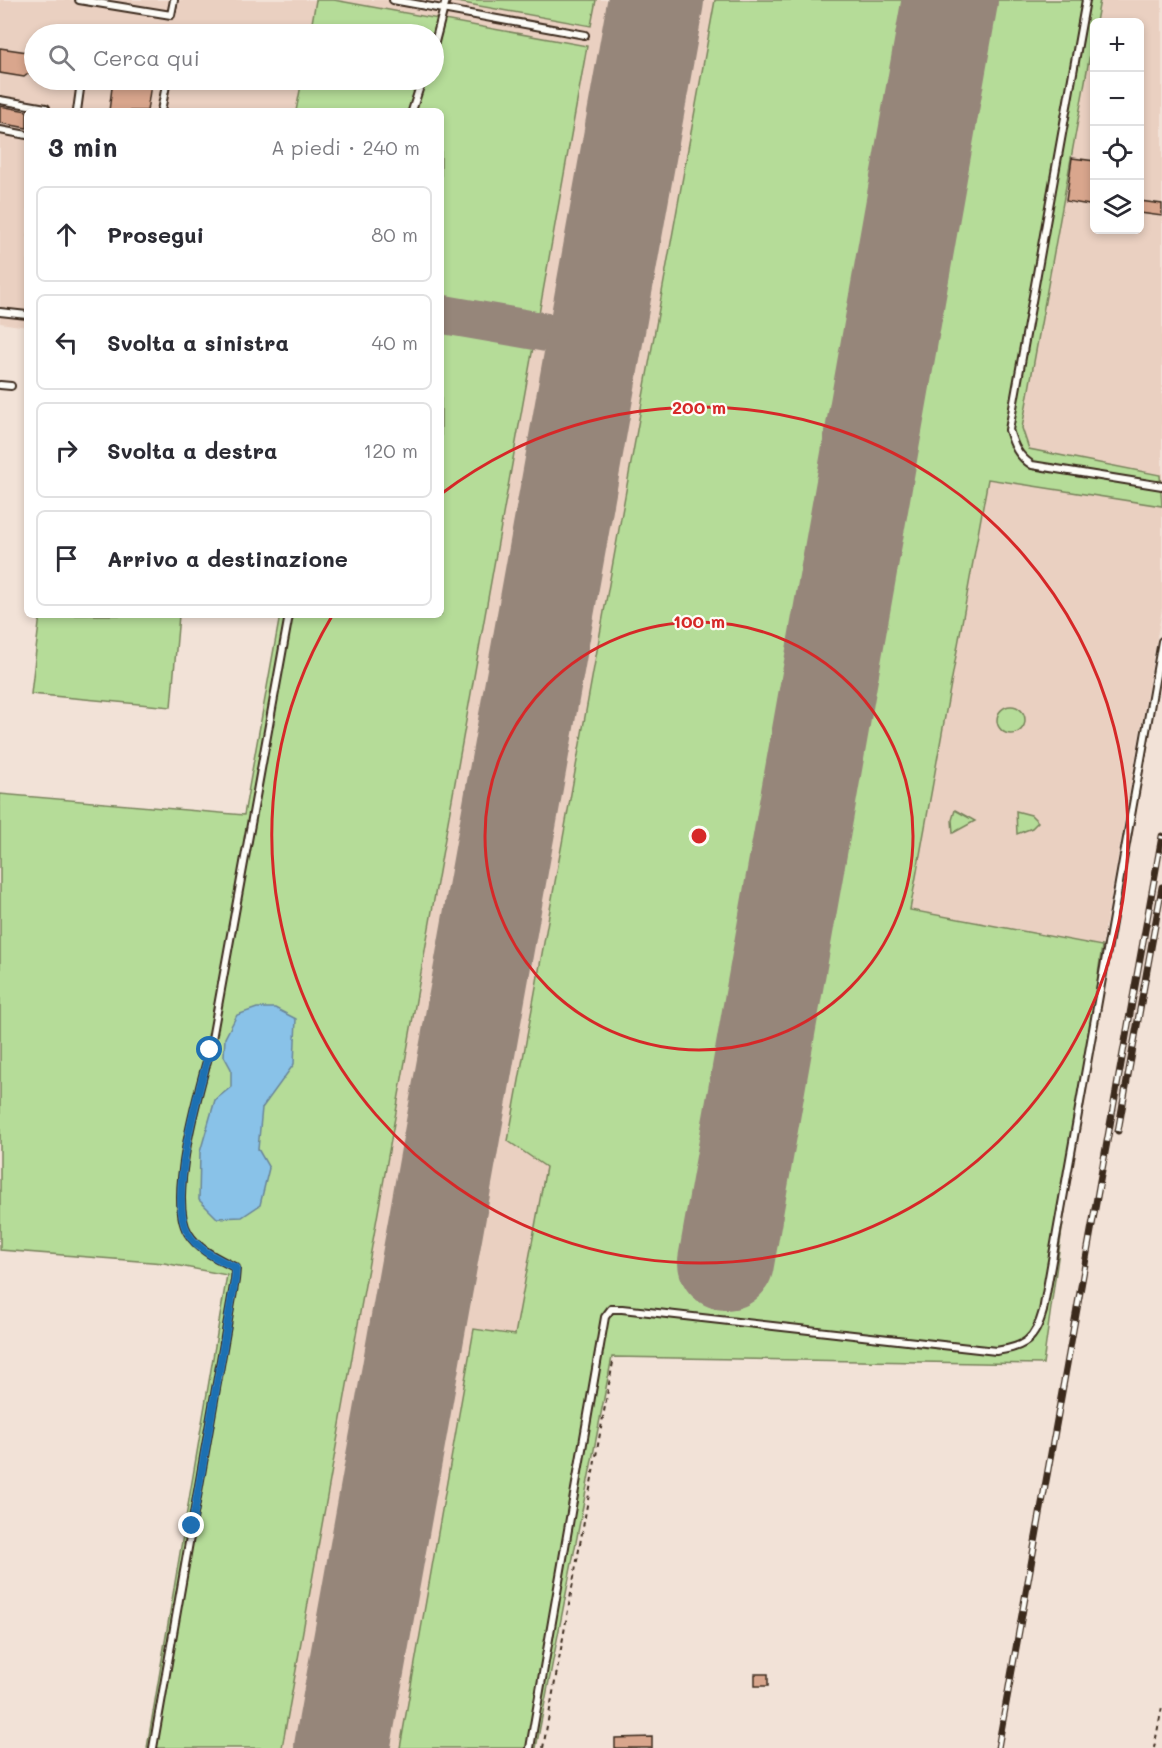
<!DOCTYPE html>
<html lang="it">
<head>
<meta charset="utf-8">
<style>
  :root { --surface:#fff; --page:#f7f7f7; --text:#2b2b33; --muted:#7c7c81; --line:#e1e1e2 }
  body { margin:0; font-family:Mali,sans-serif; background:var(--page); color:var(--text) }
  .controls { position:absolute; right:18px; top:18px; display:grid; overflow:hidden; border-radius:9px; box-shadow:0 3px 9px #0003 }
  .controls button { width:54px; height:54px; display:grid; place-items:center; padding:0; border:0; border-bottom:2px solid var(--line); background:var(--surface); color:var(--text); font:30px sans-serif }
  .stop { position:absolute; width:18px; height:18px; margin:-14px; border:4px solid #1f6fb2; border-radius:50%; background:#fff }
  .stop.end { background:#1f6fb2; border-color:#fff; box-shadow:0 2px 6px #0008 }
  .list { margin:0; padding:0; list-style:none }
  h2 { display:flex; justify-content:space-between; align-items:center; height:78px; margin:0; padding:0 24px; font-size:26px }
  h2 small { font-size:20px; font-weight:400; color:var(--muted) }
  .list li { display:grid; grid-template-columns:39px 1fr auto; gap:18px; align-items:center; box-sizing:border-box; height:96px; margin:0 12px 12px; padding:0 12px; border:2px solid var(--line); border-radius:9px }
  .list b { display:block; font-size:22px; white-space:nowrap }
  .list em { font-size:20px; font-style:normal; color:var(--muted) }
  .icon { flex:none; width:33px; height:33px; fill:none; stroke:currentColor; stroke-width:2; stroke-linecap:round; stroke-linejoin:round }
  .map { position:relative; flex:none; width:1162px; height:1748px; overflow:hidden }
  .search { position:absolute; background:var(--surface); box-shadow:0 3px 9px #0003; left:24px; top:24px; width:420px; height:66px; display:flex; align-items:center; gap:15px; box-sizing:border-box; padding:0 21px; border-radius:33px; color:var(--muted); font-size:22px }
  .panel { position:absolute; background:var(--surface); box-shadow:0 3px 9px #0003; left:24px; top:108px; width:420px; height:510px; border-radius:9px }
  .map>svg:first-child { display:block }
</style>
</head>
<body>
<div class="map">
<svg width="1162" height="1748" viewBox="0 0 1162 1748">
  <rect width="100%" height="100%" fill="#f2e2d7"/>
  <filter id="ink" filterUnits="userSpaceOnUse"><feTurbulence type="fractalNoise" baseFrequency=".0167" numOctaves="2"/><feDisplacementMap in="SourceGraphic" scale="12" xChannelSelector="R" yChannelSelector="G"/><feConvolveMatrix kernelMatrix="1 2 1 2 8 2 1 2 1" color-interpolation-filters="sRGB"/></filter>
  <g filter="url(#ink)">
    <!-- built -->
    <path fill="#ead0c1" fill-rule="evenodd" d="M0,0h1162v609l-60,337 -59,418 -431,-7 -76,391h-389l80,-473 -63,-12 116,-648h161v-504h-414v216l-27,-4zM1094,22h46v208h-46zM34,34h400v46h-400z"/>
    <!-- green -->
    <path fill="#b5dc98" stroke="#78835b" stroke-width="1.5" d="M316,0h18l253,46 -305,1702h-135l80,-473 -63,-12 -164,-13v-456l244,21 36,-200h161v-504h-145l6,-31h132v-46h-124z
      M446,0h150l-5,26z
      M715,0h385l-4,22h-2v10l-72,396 7,21 131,26 2,31 -174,-27 -78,431 192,36 -59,418 -431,-7 -76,391h-136l74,-419 41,6 31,-168 -38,-26z
      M40,615h139l-8,92 -140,-13z
      M997 720a14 14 0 1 1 28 0a14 14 0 1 1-28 0Z
      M955,810l20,11 -22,12 -1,-13z
      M1016,811l15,4 7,7 -6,6 -15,6z"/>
    <!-- water -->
    <path fill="#89c2e8" stroke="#6a8597" stroke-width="1.5" d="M257,1008h18l21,11 -2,45 -32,44 -4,41 11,19 -9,37 -18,12 -25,1 -18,-18 1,-48 15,-52 16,-13v-18l-7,-13 1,-18 12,-23z"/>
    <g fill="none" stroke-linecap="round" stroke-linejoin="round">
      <!-- taxiway -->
      <path stroke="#96867a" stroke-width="39" d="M441,314l154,27"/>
      <!-- runway -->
      <path stroke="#96867a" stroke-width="96" d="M726,1262l224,-1262
        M342,1748l314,-1748"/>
    </g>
    <!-- building -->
    <path fill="#d9a68d" stroke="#3b2a1e" stroke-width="1.5" d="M0,48l34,5v23l-6,-2 -4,3 -24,-4z
      M113,80h37l-1,4h2l-4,27h-38z
      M0,106l27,5v17l-27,-5z
      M1072,158l23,3v45l-29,-5z
      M1140,201l22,3v12l-22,-3z
      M755,1674h13v12h-13z
      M652,1737v11h-37v-10z"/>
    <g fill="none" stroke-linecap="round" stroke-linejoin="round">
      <!-- lane casing -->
      <g stroke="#3b2a1e" stroke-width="10">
        <path id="lane" d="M79,0l92,15 3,-15
          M393,0l192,35
          M1086,0l-77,430c5,16 9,26 23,35l130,21
          M434,46l12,-46
          M0,100l46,8
          M77,111l4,-29 4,-2
          M161,111l6,-31
          M412,111l10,-31
          M0,130l27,5
          M0,312l27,3
          M0,385l11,1
          M153,1748l82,-468 1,-12c-17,-9 -37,-17 -48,-35 -21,-34 11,-143 22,-183l79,-435
          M530,1748l75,-431 6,-8h11l374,42c29,-4 39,-11 47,-40l119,-670"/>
      </g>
      <!-- path -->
      <path stroke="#3b2a1e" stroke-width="2" stroke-dasharray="4.5 4.5" stroke-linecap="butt" d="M543,1748l70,-386
        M1154,1748l8,-41"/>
      <!-- lane -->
      <use href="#lane" stroke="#fdfcf7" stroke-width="6"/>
      <!-- rail casing -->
      <g stroke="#3b2a1e" stroke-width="7">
        <path id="rail" d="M1118,1131l44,-244
          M998,1748l164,-912"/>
      </g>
      <!-- rail -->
      <use href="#rail" stroke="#fdfcf7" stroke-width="4.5" stroke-dasharray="14" stroke-linecap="butt"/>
    </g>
  </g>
  <g fill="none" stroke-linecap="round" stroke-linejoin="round" filter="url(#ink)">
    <!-- route -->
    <path stroke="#1f6fb2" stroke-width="8" d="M192,1526l43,-246 1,-12c-17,-9 -38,-17 -48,-35 -21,-34 11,-144 22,-183"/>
  </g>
  <!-- distance rings -->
  <g fill="none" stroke="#d62828" stroke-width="3">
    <circle cx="699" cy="836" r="214"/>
    <path d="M441 494A428 428 0 1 1 332 616"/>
  </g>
  <circle cx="699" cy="836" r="9" fill="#d62828" stroke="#fdfcf7" stroke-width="3"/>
  <g font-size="18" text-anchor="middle" font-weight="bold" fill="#d62828" stroke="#fdfcf7" stroke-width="4.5" stroke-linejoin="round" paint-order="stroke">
    <text x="699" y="414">200 m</text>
    <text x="699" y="628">100 m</text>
  </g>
</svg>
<div class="controls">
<button>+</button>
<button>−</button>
<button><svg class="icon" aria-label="locate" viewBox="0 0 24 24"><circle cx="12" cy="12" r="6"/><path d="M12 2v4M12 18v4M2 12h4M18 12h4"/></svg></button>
<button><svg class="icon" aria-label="layers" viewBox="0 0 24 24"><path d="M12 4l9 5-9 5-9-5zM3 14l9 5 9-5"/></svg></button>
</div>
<div class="stop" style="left:210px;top:1050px"></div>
<div class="stop end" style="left:192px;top:1526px"></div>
<div class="search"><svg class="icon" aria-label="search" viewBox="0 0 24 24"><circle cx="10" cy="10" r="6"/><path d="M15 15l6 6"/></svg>Cerca qui</div>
<section class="panel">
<h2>3 min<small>A piedi · 240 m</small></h2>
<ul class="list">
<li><svg class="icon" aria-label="ahead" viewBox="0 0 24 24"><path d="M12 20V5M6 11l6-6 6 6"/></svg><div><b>Prosegui</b></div><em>80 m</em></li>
<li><svg class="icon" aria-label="left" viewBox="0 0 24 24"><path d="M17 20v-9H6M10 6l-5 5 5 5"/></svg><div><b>Svolta a sinistra</b></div><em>40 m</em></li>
<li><svg class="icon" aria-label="right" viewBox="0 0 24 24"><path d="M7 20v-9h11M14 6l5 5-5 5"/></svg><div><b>Svolta a destra</b></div><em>120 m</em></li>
<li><svg class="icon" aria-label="arrive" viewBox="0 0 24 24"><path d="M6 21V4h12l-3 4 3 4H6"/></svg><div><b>Arrivo a destinazione</b></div></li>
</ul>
</section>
</div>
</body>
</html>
